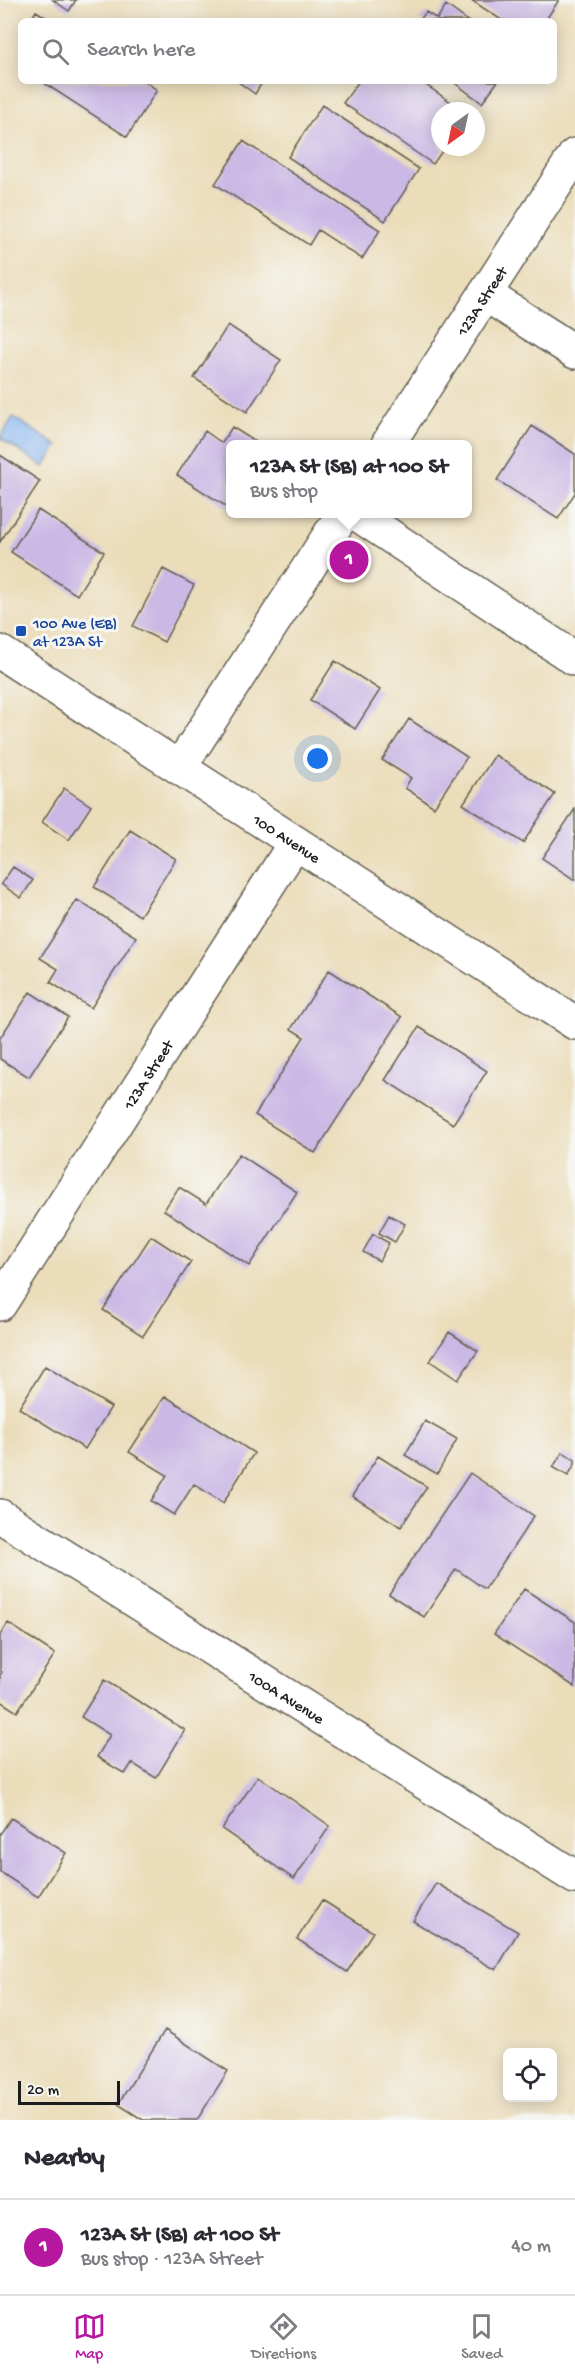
<!DOCTYPE html>
<html lang="en">
<head>
<meta charset="utf-8">
<style>
  :root { --surface:#fff; --page:#f7f7f7; --text:#2b2b33; --muted:#7c7c81; --line:#e1e1e2; --accent:#b5179e }
  body { margin:0; font-family:"Gochi Hand",sans-serif; background:var(--page); color:var(--text) }
  .controls { position:absolute; right:18px; bottom:18px; display:grid; overflow:hidden; border-radius:9px; box-shadow:0 3px 15px #0003 }
  .controls button { width:54px; height:54px; display:grid; place-items:center; padding:0; border:0; border-bottom:2px solid var(--line); background:var(--surface); color:var(--text); font:30px sans-serif }
  .compass { position:absolute; left:431px; top:102px; width:54px; height:54px; border-radius:50%; background:var(--surface); box-shadow:0 3px 15px #0003; rotate:213deg }
  .scale { position:absolute; left:18px; bottom:15px; width:102px; box-sizing:border-box; padding-left:6px; border:3px solid #1c1c1c; border-top:0; font-size:16px; line-height:21px; white-space:nowrap; color:#1c1c1c; -webkit-text-stroke:4px #f6f6f2; paint-order:stroke }
  .you { position:absolute; left:318px; top:759px; width:21px; height:21px; margin:-15px; border:4px solid #fff; border-radius:50%; background:#1a73e8; box-shadow:0 0 0 9px #1a73e833 }
  .badge { display:grid; place-items:center; width:39px; height:39px; border-radius:50%; background:var(--accent); color:#fff; font-size:20px; font-weight:700 }
  .pin { position:absolute; translate:-50% -50%; border:3px solid #fff; box-shadow:0 2px 6px #0006 }
  .popup { position:absolute; left:226px; top:440px; width:246px; height:78px; box-sizing:border-box; display:grid; place-content:center; border-radius:9px; background:var(--surface); filter:drop-shadow(0 2px 4px #0005); font-size:20px; white-space:nowrap; color:var(--muted) }
  .popup b { font-size:22px; color:var(--text) }
  .popup::after { content:''; position:absolute; left:50%; top:100%; margin-left:-12px; border:12px solid transparent; border-top-color:var(--surface) }
  .list { margin:0; padding:0; list-style:none }
  h2 { display:flex; justify-content:space-between; align-items:center; height:78px; margin:0; padding:0 24px; font-size:26px }
  h2 small { font-size:20px; font-weight:400; color:var(--muted) }
  .list li { display:grid; grid-template-columns:39px 1fr auto; gap:18px; align-items:center; box-sizing:border-box; height:96px; padding:0 24px; border-top:2px solid var(--line) }
  .list b { display:block; font-size:22px; white-space:nowrap }
  .list p { margin:0; font-size:20px; white-space:nowrap; color:var(--muted) }
  .list em { font-size:20px; font-style:normal; color:var(--muted) }
  .icon { flex:none; width:33px; height:33px; fill:none; stroke:currentColor; stroke-width:2; stroke-linecap:round; stroke-linejoin:round }
  .map { position:relative; flex:none; width:575px; height:2120px; overflow:hidden }
  .search { position:absolute; background:var(--surface); box-shadow:0 3px 15px #0003; left:18px; right:18px; top:18px; height:66px; display:flex; align-items:center; gap:15px; box-sizing:border-box; padding:0 21px; border-radius:9px; color:var(--muted); font-size:22px }
  .sheet { height:174px; background:var(--surface) }
  nav { display:flex; justify-content:space-around; align-items:center; box-sizing:border-box; height:84px; border-top:2px solid var(--line); background:var(--surface); font-size:16px; color:var(--muted) }
  nav a { display:grid; justify-items:center; gap:3px }
  nav .on { color:var(--accent) }
  .map>svg:first-child { display:block }
</style>
</head>
<body>
<div class="map">
<svg width="575" height="2120" viewBox="0 0 575 2120">
  <rect width="100%" height="100%" fill="#f6f6f2"/>
  <filter id="ink" filterUnits="userSpaceOnUse"><feTurbulence type="fractalNoise" baseFrequency=".0167" numOctaves="2"/><feDisplacementMap in="SourceGraphic" scale="12" xChannelSelector="R" yChannelSelector="G"/><feConvolveMatrix kernelMatrix="1 2 1 2 8 2 1 2 1" color-interpolation-filters="sRGB"/></filter>
  <filter id="wash" filterUnits="userSpaceOnUse"><feTurbulence type="fractalNoise" baseFrequency=".008" numOctaves="4" result="noise"/><feDisplacementMap in="SourceGraphic" scale="24" xChannelSelector="R" yChannelSelector="G"/><feGaussianBlur stdDeviation="1.35" result="paint"/><feColorMatrix in="noise" values="0 0 0 0 0 0 0 0 0 0 0 0 0 0 0 0 0 1.4 0 .05"/><feComposite in="paint" operator="in"/></filter>
  <g filter="url(#wash)">
    <rect width="100%" height="100%" fill="#ebddba"/>
    <!-- water -->
    <path fill="#87b6f2" stroke="#526987" stroke-width="1.5" d="M13,417l45,29 -14,21 -44,-29z"/>
    <g id="blocks">
      <!-- building -->
      <path fill="#cab8e5" d="M53,0h23l-7,11z
        M471,0h88l-14,21h-42z
        M446,5l22,16h-49l7,-9 11,7z
        M36,11l16,10h-22z
        M41,81h103l13,9 -30,47z
        M237,81h26l-8,13z
        M359,81h61l44,30h-24v36h5l-12,17 -90,-61z
        M452,81h46l-16,22z
        M322,105l97,64 -34,52 -97,-64z
        M243,141l137,89 -18,29 -44,-29 -9,15 -94,-61z
        M228,325l53,35 -34,52 -53,-34z
        M532,426l43,28v39l-17,26 -61,-39z
        M232,427l27,17h-29v65l-53,-34 28,-44 17,12z
        M0,455l40,26 -40,61z
        M38,510l66,42 -27,43 -66,-43z
        M163,569l31,16 -30,57 -31,-16z
        M335,661l45,29 -25,39 -45,-29z
        M409,719l58,38 -33,50 -29,-19 6,-10 -29,-18z
        M495,755l60,39 -32,49 -60,-39z
        M64,788l27,18 -22,34 -27,-18z
        M575,809v71l-33,-22z
        M130,830l46,29 -36,57 -46,-29z
        M13,867l20,13 -12,18 -20,-14z
        M77,900l59,37 -45,71 -41,-26 8,-13 -18,-11z
        M329,970l73,47 -87,136 -60,-38 49,-78 -13,-8z
        M30,992l38,25 -39,60 -29,-18v-21z
        M419,1027l68,44 -34,53 -68,-44z
        M239,1154l58,38 -48,74 -85,-56 15,-23 27,17z
        M389,1215l16,9 -10,18 -16,-9z
        M373,1234l16,9 -10,18 -16,-9z
        M151,1236l40,26 -48,74 -40,-26z
        M449,1332l29,19 -20,29 -28,-19z
        M45,1366l66,41 -26,42 -66,-41z
        M165,1396l89,57 -31,50 -29,-19 -20,31 -23,-14 16,-26 -38,-23z
        M425,1421l32,18 -20,35 -32,-19z
        M563,1452l12,8v4l-7,12 -15,-9z
        M378,1456l49,31 -26,40 -49,-31z
        M470,1473l64,43 -49,73 -29,-20 -32,48 -35,-23z
        M524,1589l51,33v65l-81,-53z
        M8,1623l47,31 -38,58 -17,-11v-26l2,-3 -2,-2v-35z
        M104,1680l81,50 -29,48 -24,-15 -7,11 -28,-17 13,-22 -29,-18z
        M258,1776l72,50 -36,53 -72,-50z
        M11,1818l55,35 -28,44 -38,-25v-38z
        M436,1883l82,49 -22,38 -83,-49z
        M322,1900l51,32 -26,40 -50,-33z
        M165,2030l63,41 -31,49h-54l-25,-16z"/>
    </g>
  </g>
  <g filter="url(#ink)">
    <use href="#blocks" fill-opacity="0" stroke="#646053" stroke-width="1.5"/>
    <g fill="none" stroke-linecap="round" stroke-linejoin="round">
      <!-- minor casing -->
      <g stroke="#646053" stroke-width="36">
        <g id="minor">
          <path d="M485,294l90,58"/>
          <path id="s1" d="M388,444l187,-289"/>
          <path d="M357,514l218,145"/>
          <path id="s2" d="M0,652l575,371"/>
          <path d="M180,767l163,-253"/>
          <path id="s3" d="M0,1304l295,-461"/>
          <path id="s4" d="M0,1516l575,361"/>
        </g>
      </g>
      <!-- minor -->
      <use href="#minor" stroke="#fff" stroke-width="33"/>
    </g>
  </g>
  <!-- markers -->
  <rect fill="#1a4fb4" stroke="#f6f6f2" stroke-width="2" x="15" y="625" width="12" height="12" rx="3"/>
  <g text-anchor="middle" stroke-width="6" stroke-linejoin="round" paint-order="stroke">
    <!-- street labels -->
    <g font-size="16" fill="#1c1c1c" stroke="#f6f6f2">
      <text dy="6" stroke="none"><textPath href="#s1" startOffset="171">123A Street</textPath></text>
      <text dy="6" stroke="none"><textPath href="#s2" startOffset="342">100 Avenue</textPath></text>
      <text dy="6" stroke="none"><textPath href="#s3" startOffset="273">123A Street</textPath></text>
      <text dy="6" stroke="none"><textPath href="#s4" startOffset="339">100A Avenue</textPath></text>
    </g>
    <!-- transit labels -->
    <g font-size="16" fill="#164399" stroke="#f6f6f2" text-anchor="start">
      <text x="33" y="628">100 Ave (EB)<tspan x="33" dy="18">at 123A St</tspan></text>
    </g>
  </g>
</svg>
<div class="controls">
<button><svg class="icon" aria-label="locate" viewBox="0 0 24 24"><circle cx="12" cy="12" r="6"/><path d="M12 2v4M12 18v4M2 12h4M18 12h4"/></svg></button>
</div>
<svg class="compass" viewBox="-18 -18 36 36"><path d="M0-13l5 13h-10z" fill="#e53935"/><path d="M0 13l5-13h-10z" fill="#7c7c81"/></svg>
<div class="scale">20 m</div>
<div class="you"></div>
<div class="pin badge" style="left:349px;top:560px">1</div>
<div class="popup"><b>123A St (SB) at 100 St</b>Bus stop</div>
<div class="search"><svg class="icon" aria-label="search" viewBox="0 0 24 24"><circle cx="10" cy="10" r="6"/><path d="M15 15l6 6"/></svg>Search here</div>
</div>
<section class="sheet">
<h2>Nearby<small></small></h2>
<ul class="list">
<li><span class="badge">1</span><div><b>123A St (SB) at 100 St</b><p>Bus stop · 123A Street</p></div><em>40 m</em></li>
</ul>
</section>
<nav>
<a class="on"><svg class="icon" aria-label="map" viewBox="0 0 24 24"><path d="M3 6l6-2 6 2 6-2v14l-6 2-6-2-6 2zM9 4v14M15 6v14"/></svg>Map</a>
<a><svg class="icon" aria-label="directions" viewBox="0 0 24 24"><path d="M12 3l9 9-9 9-9-9zM9 14v-3h6M13 9l2 2-2 2"/></svg>Directions</a>
<a><svg class="icon" aria-label="saved" viewBox="0 0 24 24"><path d="M7 4h10v16l-5-4-5 4z"/></svg>Saved</a>
</nav>
</body>
</html>
